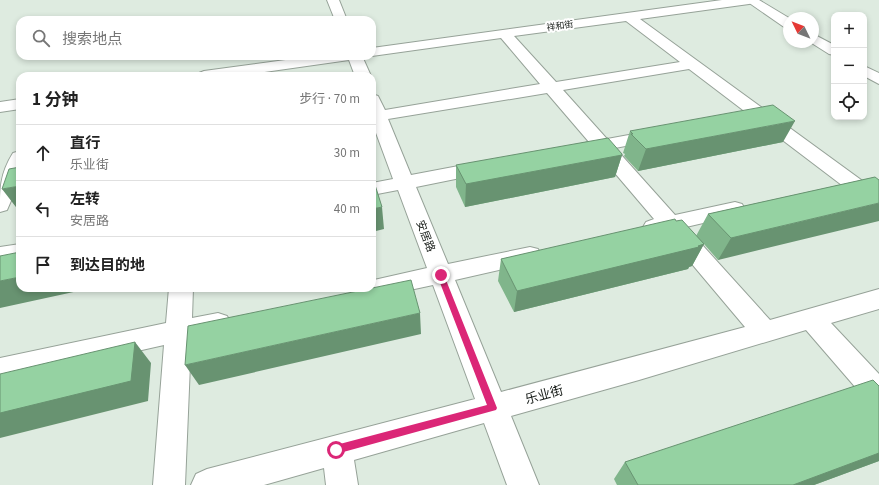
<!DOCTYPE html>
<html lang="zh">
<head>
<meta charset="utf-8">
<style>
  :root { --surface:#fff; --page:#f2f2f2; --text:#222; --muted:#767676; --line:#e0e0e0 }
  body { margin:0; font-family:"Source Sans 3","Noto Sans SC",sans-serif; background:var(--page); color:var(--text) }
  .controls { position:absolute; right:12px; top:12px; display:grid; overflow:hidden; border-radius:8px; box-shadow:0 2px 6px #0003 }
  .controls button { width:36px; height:36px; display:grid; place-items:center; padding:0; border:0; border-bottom:1px solid var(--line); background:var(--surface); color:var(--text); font:20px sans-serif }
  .compass { position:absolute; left:783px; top:12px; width:36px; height:36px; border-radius:50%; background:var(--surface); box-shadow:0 2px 6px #0003; rotate:313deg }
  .stop { position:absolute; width:12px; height:12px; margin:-9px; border:3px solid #db2777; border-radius:50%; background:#fff }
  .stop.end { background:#db2777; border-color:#fff; box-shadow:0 1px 4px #0008 }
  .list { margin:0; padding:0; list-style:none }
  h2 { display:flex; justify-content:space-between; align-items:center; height:52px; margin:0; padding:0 16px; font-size:17px }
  h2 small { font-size:13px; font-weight:400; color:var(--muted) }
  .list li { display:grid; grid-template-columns:26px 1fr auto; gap:12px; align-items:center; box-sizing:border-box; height:56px; padding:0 16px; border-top:1px solid var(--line) }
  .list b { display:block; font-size:15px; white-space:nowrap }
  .list p { margin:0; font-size:13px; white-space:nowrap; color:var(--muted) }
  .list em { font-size:13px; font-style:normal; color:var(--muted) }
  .icon { flex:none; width:22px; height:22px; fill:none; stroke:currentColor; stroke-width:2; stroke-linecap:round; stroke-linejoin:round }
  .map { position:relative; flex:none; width:879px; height:485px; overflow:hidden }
  .search { position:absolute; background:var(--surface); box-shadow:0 2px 6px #0003; left:16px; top:16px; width:360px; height:44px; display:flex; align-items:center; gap:10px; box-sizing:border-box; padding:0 14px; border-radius:12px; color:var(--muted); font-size:15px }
  .panel { position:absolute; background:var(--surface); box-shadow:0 2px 6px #0003; left:16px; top:72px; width:360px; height:220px; border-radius:12px }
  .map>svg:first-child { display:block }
</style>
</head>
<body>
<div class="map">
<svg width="879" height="485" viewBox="0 0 879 485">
  <rect width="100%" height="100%" fill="#deebe0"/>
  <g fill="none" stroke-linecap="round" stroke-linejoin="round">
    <!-- street casing -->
    <g stroke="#96a298" stroke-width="2">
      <path id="street" d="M327,0h12l8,20h-12z
        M722,0h33l-2,3 -4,1 -109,15 239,174v17l-7,-2 -183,-139 -126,21 44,49 49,-9 6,1 3,4 -3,4 -47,9 60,67 60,-13 7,2 3,5 -3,5 -56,13 84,93 109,-31v20l-48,14 48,51v33l-10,-4 -63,-73 -167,50 -128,36 28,69h-32l-23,-62 -130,37 4,25h-32l-2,-17 -60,17h-73l5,-11 11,-5 268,-70 -42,-114 -51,11 -8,-2 -3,-6h1l2,-8 53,-12 -29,-78 -26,5v-12l21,-4 -21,-57v-28l6,2 7,14 155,-26 -39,-46 -129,18v-8zM626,21l54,41 -124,20 -42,-46zM547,93l42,49 -12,3 -3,4 3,4 6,1 14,-2 57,67 -8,3 -3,5 3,5 8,2 11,-2 80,95 -244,65 -46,-112 75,-17 8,-2 3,-6 -3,-6 -8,-2 -82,17 -32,-77 69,-14 7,-2 2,-4 -2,-4 -7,-2 -74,14 -23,-56z
        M315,56h47l9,20h-16l-6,-16 -113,16h-40l3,-3 5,-2z
        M20,99v10l-20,3v-10z
        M20,151v29l-13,30 -7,2c0,-24 0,-38 13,-59z
        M20,244v16l-20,3v-16z
        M169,288h24l-1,30 26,-5 9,3 4,7 -4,7 -36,10 -6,145h-32l11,-140 -164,37v-24l166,-35z"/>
    </g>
    <!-- primary casing -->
    <g stroke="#96a298" stroke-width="2">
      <path id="primary" d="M745,0h14l30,18v10l-5,-1z
        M813,34l21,11v10l-5,-1 -19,-12h3z
        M864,66l15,7v11l-15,-8z"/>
    </g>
    <!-- street -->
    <use href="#street" fill="#fff" fill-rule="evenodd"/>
    <!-- primary -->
    <use href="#primary" fill="#fff" fill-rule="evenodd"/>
  </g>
  <!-- wall -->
  <path fill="#80b58b" d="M630,131l153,11 -145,29 -14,-15 1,-2 -2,-1z
    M622,155l-7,22 -150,30 -9,-20v-22z
    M875,177l-157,83 -14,-16 -12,22 -3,1 -1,2 -174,43 -16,-31 3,-22 175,-38 20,15 12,-22z
    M879,386v75l-65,24h-197l-3,-6 11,-17z"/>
  <!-- shaded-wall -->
  <path fill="#689371" d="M795,121l-12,21 -145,29 8,-22z
    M622,155l-7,22 -150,30 1,-23z
    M20,186v25h-1l-17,-22z
    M879,203v18l-161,39 13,-22z
    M382,207l2,22 -12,3v-23z
    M704,244l-12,22 -3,1 -1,2 -174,43 3,-21z
    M20,277v11h72l-92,20v-27z
    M420,313l1,21 -222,51 -14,-20z
    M135,342l16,21 -3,38 -148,37v-25z
    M879,453v8l-65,24h-21z"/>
  <!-- building -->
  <path fill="#95d2a2" stroke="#689371" d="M773,105l22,16 -149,28 -15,-15h2l-3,-3z
    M608,138l14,16v1l-156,29 -10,-19z
    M20,167v19l-18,3 7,-20z
    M875,177l4,3v23l-148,35 -23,-24z
    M375,185l7,22 -10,2v-23z
    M675,219l1,2 6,-1 22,24 -6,2 1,1 -182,44 -16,-32z
    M20,252v25l-20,4v-25z
    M411,280l9,33 -235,52 3,-39z
    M135,342l-4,39 -131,32v-39z
    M873,380l6,6v67l-86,32h-155l-13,-23z"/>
  <!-- route -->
  <path fill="#db2777" d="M441,272l3,3 53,133 -1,2 -160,44 -3,-1 -1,-3 1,-3 3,-2 151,-40 -50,-130z"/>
  <g text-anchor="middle" stroke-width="4" stroke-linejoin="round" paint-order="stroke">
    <!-- far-street labels -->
    <g font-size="9" fill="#181d19" stroke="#fff">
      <text transform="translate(560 26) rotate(-8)" y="3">祥和街</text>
    </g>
    <!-- street labels -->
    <g font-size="11" fill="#181d19" stroke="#fff">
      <text transform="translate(426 236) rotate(69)" y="4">安居路</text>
    </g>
    <!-- near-street labels -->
    <g font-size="13" fill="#181d19" stroke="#fff">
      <text transform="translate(544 394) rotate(-15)" y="5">乐业街</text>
    </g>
  </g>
</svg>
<div class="controls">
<button>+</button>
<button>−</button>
<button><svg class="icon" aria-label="locate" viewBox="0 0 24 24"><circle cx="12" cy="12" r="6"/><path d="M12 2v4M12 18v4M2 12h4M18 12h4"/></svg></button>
</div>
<svg class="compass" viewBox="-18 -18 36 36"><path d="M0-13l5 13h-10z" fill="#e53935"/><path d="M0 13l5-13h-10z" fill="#767676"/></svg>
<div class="stop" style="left:336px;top:450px"></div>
<div class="stop end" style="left:441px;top:275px"></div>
<div class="search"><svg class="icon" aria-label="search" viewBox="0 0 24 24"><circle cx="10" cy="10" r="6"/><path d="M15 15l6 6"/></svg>搜索地点</div>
<section class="panel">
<h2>1 分钟<small>步行 · 70 m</small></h2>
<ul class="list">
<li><svg class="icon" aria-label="ahead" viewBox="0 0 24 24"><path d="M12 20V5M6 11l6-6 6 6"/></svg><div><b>直行</b><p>乐业街</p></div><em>30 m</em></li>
<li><svg class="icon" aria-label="left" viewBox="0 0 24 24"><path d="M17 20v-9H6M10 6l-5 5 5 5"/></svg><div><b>左转</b><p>安居路</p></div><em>40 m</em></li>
<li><svg class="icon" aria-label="arrive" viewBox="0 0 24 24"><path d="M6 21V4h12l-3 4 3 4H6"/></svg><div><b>到达目的地</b></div></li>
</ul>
</section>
</div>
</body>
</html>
